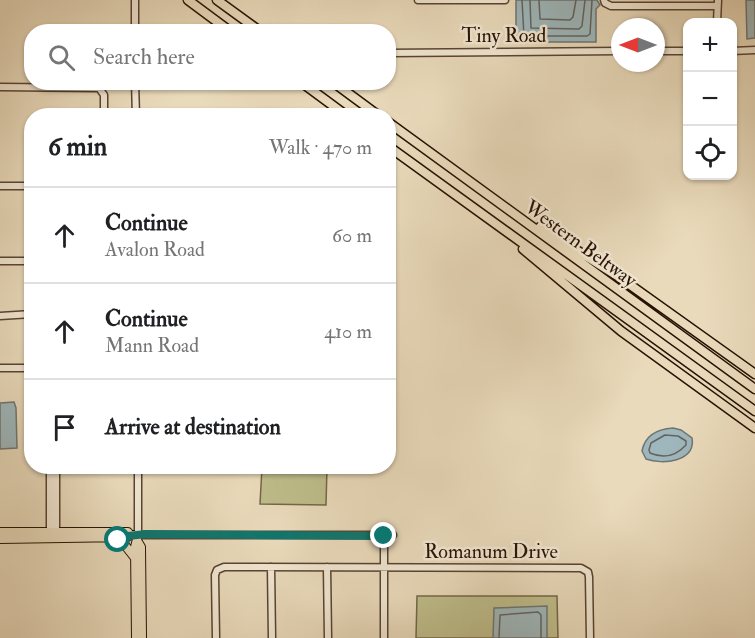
<!DOCTYPE html>
<html lang="en">
<head>
<meta charset="utf-8">
<style>
  :root { --surface:#fff; --page:#f2f2f2; --text:#202124; --muted:#757577; --line:#e0e0e0 }
  body { margin:0; font-family:"IM FELL Double Pica",serif; background:var(--page); color:var(--text) }
  .controls { position:absolute; right:18px; top:18px; display:grid; overflow:hidden; border-radius:12px; box-shadow:0 2px 4px #0004 }
  .controls button { width:54px; height:54px; display:grid; place-items:center; padding:0; border:0; border-bottom:2px solid var(--line); background:var(--surface); color:var(--text); font:30px sans-serif }
  .compass { position:absolute; left:611px; top:18px; width:54px; height:54px; border-radius:50%; background:var(--surface); box-shadow:0 2px 4px #0004; rotate:270deg }
  .stop { position:absolute; width:18px; height:18px; margin:-14px; border:4px solid #0f766e; border-radius:50%; background:#fff }
  .stop.end { background:#0f766e; border-color:#fff; box-shadow:0 2px 6px #0008 }
  .list { margin:0; padding:0; list-style:none }
  h2 { display:flex; justify-content:space-between; align-items:center; height:78px; margin:0; padding:0 24px; font-size:26px }
  h2 small { font-size:20px; font-weight:400; color:var(--muted) }
  .list li { display:grid; grid-template-columns:39px 1fr auto; gap:18px; align-items:center; box-sizing:border-box; height:96px; padding:0 24px; border-top:2px solid var(--line) }
  .list b { display:block; font-size:22px; white-space:nowrap }
  .list p { margin:0; font-size:20px; white-space:nowrap; color:var(--muted) }
  .list em { font-size:20px; font-style:normal; color:var(--muted) }
  .icon { flex:none; width:33px; height:33px; fill:none; stroke:currentColor; stroke-width:2; stroke-linecap:round; stroke-linejoin:round }
  .map { position:relative; flex:none; width:755px; height:638px; overflow:hidden }
  .search { position:absolute; background:var(--surface); box-shadow:0 2px 4px #0004; left:24px; top:24px; width:372px; height:66px; display:flex; align-items:center; gap:15px; box-sizing:border-box; padding:0 21px; border-radius:24px; color:var(--muted); font-size:22px }
  .panel { position:absolute; background:var(--surface); box-shadow:0 2px 4px #0004; left:24px; top:108px; width:372px; height:366px; border-radius:24px }
  .map>svg:first-child { display:block }
</style>
</head>
<body>
<div class="map">
<svg width="755" height="638" viewBox="0 0 755 638">
  <rect width="100%" height="100%" fill="#e9dabb"/>
  <filter id="stains"><feTurbulence type="fractalNoise" baseFrequency=".00333" numOctaves="4"/><feColorMatrix values="0 0 0 0 .2 0 0 0 0 .09 0 0 0 0 .02 0 0 0 .5 -.17"/></filter>
  <radialGradient id="worn" r=".72"><stop offset=".6" stop-color="#630" stop-opacity="0"/><stop offset="1" stop-color="#630" stop-opacity=".3"/></radialGradient>
  <!-- green -->
  <path fill="#bebd8b" stroke="#736747" stroke-width="1.5" d="M262,467h65l-1,38 -66,-1z
    M417,596h140l1,42h-142z"/>
  <!-- water -->
  <path fill="#9eb7bc" stroke="#6f7572" stroke-width="1.5" d="M516,0h81l3,5 -4,4v33h-80z
    M746,0h9v38l-8,1z
    M14,402l2,6 1,40 -17,1v-46z
    M673,428l8,2 11,8c4,24 -30,27 -46,21l-4,-8c3,-16 16,-22 31,-23z
    M547,606v32h-54l1,-30z"/>
  <g fill="none" stroke-linecap="round" stroke-linejoin="round">
    <!-- shore -->
    <path stroke="#636460" stroke-width="1.5" d="M522,0l2,36h63l3,-2 2,-34
      M530,0l1,28 48,1 3,-3 3,-26
      M539,0l1,19 30,1 3,-3 3,-17
      M665,435l13,1 8,5v4c-10,11 -22,14 -36,8l-1,-3 2,-7z
      M499,638l1,-23 38,-3 3,3v23"/>
    <!-- minor casing -->
    <g stroke="#584331" stroke-width="9">
      <path id="minor" d="M135,0v32
        M418,0h87
        M604,0l1,3 6,3h106
        M717,22l1,-22
        M656,51h32
        M732,51l23,-1
        M388,53l232,-2
        M135,82l1,34
        M0,87l99,1 5,7v21
        M0,186h32
        M0,261h32
        M0,316l32,-2
        M0,368h32
        M50,466v69
        M56,466v69
        M138,466v69h255
        M384,535v103
        M271,567l1,71
        M327,567l1,71
        M216,638l-1,-63 2,-5 7,-3 357,1 7,4 1,5 1,61"/>
    </g>
    <!-- major casing -->
    <g stroke="#281103" stroke-width="10">
      <path id="major" d="M0,532h128l2,3
        M0,539l127,-2 3,-2h8l-3,12 1,91
        M114,539l10,5 11,14
        M138,542l3,5 1,91"/>
    </g>
    <!-- highway casing -->
    <g stroke="#281103" stroke-width="11">
      <path id="highway" d="M188,0l43,32
        M217,0l44,32
        M301,82l46,34
        M333,82l46,34
        M388,122l367,267
        M388,146l367,265
        M540,227l79,50 136,97
        M523,249l98,82 134,97"/>
    </g>
    <!-- minor -->
    <use href="#minor" stroke="#f1e7d3" stroke-width="6"/>
    <!-- major -->
    <use href="#major" stroke="#e9dabb" stroke-width="8"/>
    <!-- highway -->
    <use href="#highway" stroke="#e9dabb" stroke-width="8"/>
  </g>
  <g fill="none" stroke-linecap="round" stroke-linejoin="round">
    <!-- route -->
    <path stroke="#0f766e" stroke-width="8" d="M118,540l-8,-2 36,-4 238,2"/>
  </g>
  <g text-anchor="middle" stroke-width="5" stroke-linejoin="round" paint-order="stroke">
    <!-- street labels -->
    <g font-size="20" fill="#281103" stroke="#f1e7d3">
      <text x="504" y="42">Tiny Road</text>
      <text transform="translate(581 243) rotate(36)" y="7">Western Beltway</text>
      <text x="491" y="558">Romanum Drive</text>
    </g>
  </g>
  <rect width="100%" height="100%" filter="url(#stains)"/>
  <rect width="100%" height="100%" fill="url(#worn)"/>
</svg>
<div class="controls">
<button>+</button>
<button>−</button>
<button><svg class="icon" aria-label="locate" viewBox="0 0 24 24"><circle cx="12" cy="12" r="6"/><path d="M12 2v4M12 18v4M2 12h4M18 12h4"/></svg></button>
</div>
<svg class="compass" viewBox="-18 -18 36 36"><path d="M0-13l5 13h-10z" fill="#e53935"/><path d="M0 13l5-13h-10z" fill="#757577"/></svg>
<div class="stop" style="left:118px;top:540px"></div>
<div class="stop end" style="left:384px;top:536px"></div>
<div class="search"><svg class="icon" aria-label="search" viewBox="0 0 24 24"><circle cx="10" cy="10" r="6"/><path d="M15 15l6 6"/></svg>Search here</div>
<section class="panel">
<h2>6 min<small>Walk · 470 m</small></h2>
<ul class="list">
<li><svg class="icon" aria-label="ahead" viewBox="0 0 24 24"><path d="M12 20V5M6 11l6-6 6 6"/></svg><div><b>Continue</b><p>Avalon Road</p></div><em>60 m</em></li>
<li><svg class="icon" aria-label="ahead" viewBox="0 0 24 24"><path d="M12 20V5M6 11l6-6 6 6"/></svg><div><b>Continue</b><p>Mann Road</p></div><em>410 m</em></li>
<li><svg class="icon" aria-label="arrive" viewBox="0 0 24 24"><path d="M6 21V4h12l-3 4 3 4H6"/></svg><div><b>Arrive at destination</b></div></li>
</ul>
</section>
</div>
</body>
</html>
